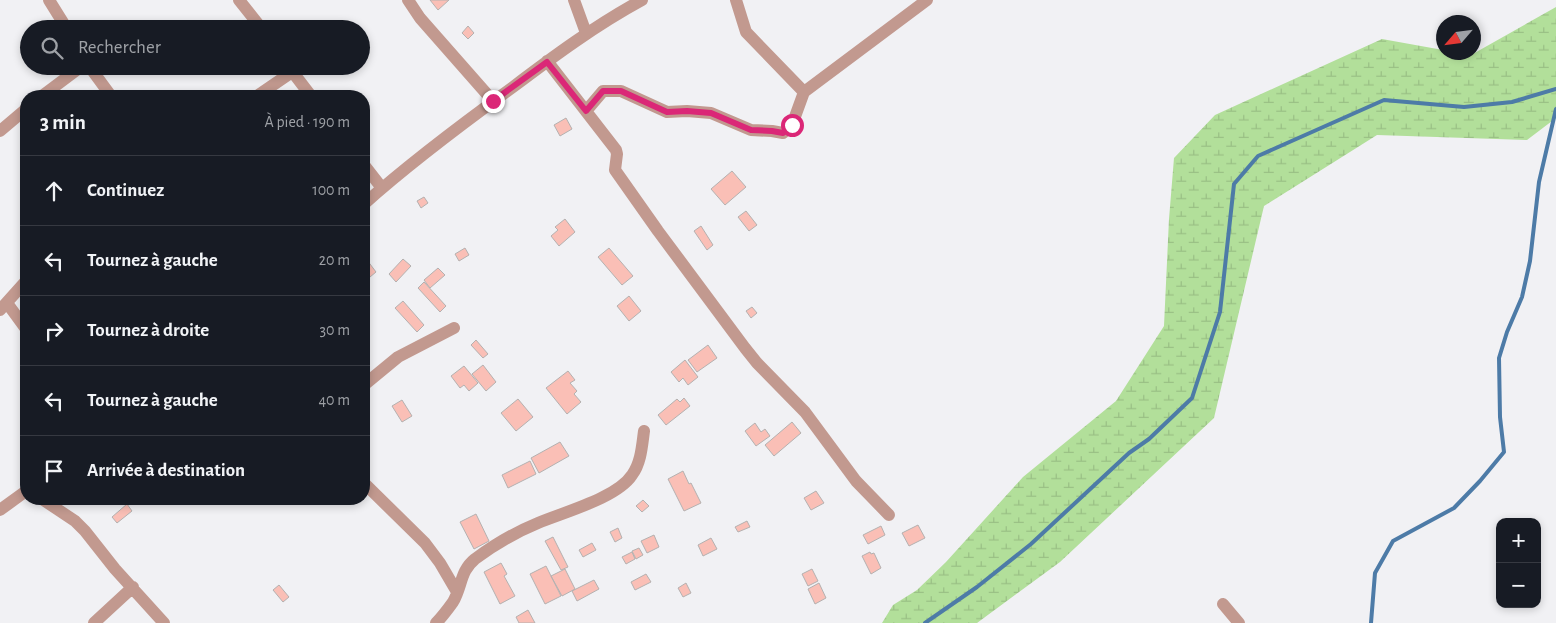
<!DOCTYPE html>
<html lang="fr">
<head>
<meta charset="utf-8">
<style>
  :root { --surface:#171b24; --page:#20242c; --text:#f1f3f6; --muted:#9ea1a6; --line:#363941 }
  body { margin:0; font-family:"Alegreya Sans",sans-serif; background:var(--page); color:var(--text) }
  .controls { position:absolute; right:15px; bottom:15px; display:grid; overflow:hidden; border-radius:10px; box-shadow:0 2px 8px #0003 }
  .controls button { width:45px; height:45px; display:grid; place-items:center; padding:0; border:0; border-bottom:1px solid var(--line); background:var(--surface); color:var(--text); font:25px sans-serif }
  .compass { position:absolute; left:1436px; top:15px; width:45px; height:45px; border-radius:50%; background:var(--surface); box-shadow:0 2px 8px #0003; rotate:242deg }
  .stop { position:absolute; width:15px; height:15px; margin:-11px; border:4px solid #db2777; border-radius:50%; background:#fff }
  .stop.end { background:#db2777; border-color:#fff; box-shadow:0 1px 5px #0008 }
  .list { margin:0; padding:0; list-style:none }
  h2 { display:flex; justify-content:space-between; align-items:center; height:65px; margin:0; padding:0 20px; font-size:21px }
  h2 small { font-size:16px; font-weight:400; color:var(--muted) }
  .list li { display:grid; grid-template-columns:32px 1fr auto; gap:15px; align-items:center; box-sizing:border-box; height:70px; padding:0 20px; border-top:1px solid var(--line) }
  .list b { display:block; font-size:19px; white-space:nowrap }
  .list em { font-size:16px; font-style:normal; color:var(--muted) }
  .icon { flex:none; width:28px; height:28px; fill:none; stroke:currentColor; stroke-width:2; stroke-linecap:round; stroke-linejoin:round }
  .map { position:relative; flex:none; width:1556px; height:623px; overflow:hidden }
  .search { position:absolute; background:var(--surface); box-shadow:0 2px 8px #0003; left:20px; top:20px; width:350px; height:55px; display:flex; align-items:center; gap:12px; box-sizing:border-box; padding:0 18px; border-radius:28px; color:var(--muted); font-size:19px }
  .panel { position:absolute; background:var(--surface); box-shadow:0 2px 8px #0003; left:20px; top:90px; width:350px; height:415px; border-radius:20px }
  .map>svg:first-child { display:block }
</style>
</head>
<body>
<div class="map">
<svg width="1556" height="623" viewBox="0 0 1556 623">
  <defs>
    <pattern id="wetland-marsh" width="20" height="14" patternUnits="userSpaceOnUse" patternTransform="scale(1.25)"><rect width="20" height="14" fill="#b2df9a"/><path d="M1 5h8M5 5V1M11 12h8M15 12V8" fill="none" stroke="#9ac085"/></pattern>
  </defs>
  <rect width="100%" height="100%" fill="#f1f1f4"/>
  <!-- wetland -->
  <path fill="url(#wetland-marsh)" d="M1556,7v111l-29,22 -150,-5 -113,71 -50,212 -154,144 -83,61h-95l11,-18 24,-15 29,-28 77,-85 93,-76 48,-75 5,-107 5,-61 41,-43 167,-76 61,11 1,2 12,1 15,2z"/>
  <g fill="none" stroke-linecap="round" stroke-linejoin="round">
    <!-- stream -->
    <path stroke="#4d7ba7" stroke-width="4" d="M925,623l52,-36 54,-43 98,-91 20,-14 43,-41 28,-86 14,-128 24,-28 126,-56 80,7 48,-5 44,-13
      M1371,623l4,-50 18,-32 61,-33 26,-27 24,-29 -4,-35 -1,-59 8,-26 15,-35 8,-36 9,-79 17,-73"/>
  </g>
  <!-- building -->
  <path fill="#fabfb6" stroke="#b4b1b0" d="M430,0h19l-11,10z
    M468,26l6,7 -6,6 -6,-6z
    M566,118l6,11 -12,7 -6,-11z
    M732,171l14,16 -21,18 -14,-16z
    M424,197l4,6 -7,5 -4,-7z
    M746,211l11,14 -8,6 -11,-14z
    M565,219l10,13 -16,14 -8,-10 7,-6 -3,-3z
    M701,226l12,19 -6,5 -13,-19z
    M465,248l4,7 -10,6 -4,-7z
    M609,248l24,28 -11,9 -24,-28z
    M364,256l12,16 -6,5 -6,-8z
    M403,259l8,7 -15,16 -7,-8z
    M438,268l7,7 -15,13 -6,-8z
    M424,282l22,24 -6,6 -22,-24z
    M629,296l12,15 -12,10 -12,-15z
    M403,301l21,24 -7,7 -22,-24z
    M752,307l5,6 -6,5 -5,-7z
    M476,340l12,14 -5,4 -12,-13z
    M708,345l9,13 -20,14 -9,-12z
    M685,360l13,17 -10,8 -5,-7 -4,4 -8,-10z
    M483,365l13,17 -10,9 -14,-17z
    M464,366l14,17 -9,8 -5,-6 -4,3 -9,-12z
    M568,371l7,9 -5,3 7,8 -3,3 7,8 -14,12 -21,-26z
    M684,398l6,8 -24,19 -8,-10 19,-16 3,3z
    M518,399l15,18 -17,14 -15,-18z
    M402,400l10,16 -10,6 -10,-16z
    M792,422l9,11 -27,23 -9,-11z
    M755,423l6,9 4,-3 5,7 -14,10 -11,-15z
    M560,442l9,14 -30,17 -8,-15z
    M530,461l6,13 -28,14 -6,-13z
    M683,471l6,13 2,-1 10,20 -17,8 -16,-32z
    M816,491l8,12 -13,7 -7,-12z
    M643,500l6,6 -7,6 -6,-6z
    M127,504l5,7 -15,12 -5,-6z
    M476,514l13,27 -15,8 -14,-27z
    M747,521l3,6 -12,5 -3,-5z
    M918,525l7,13 -16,8 -7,-13z
    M881,526l4,9 -17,9 -5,-9z
    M618,528l4,10 -7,4 -5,-10z
    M654,535l5,12 -12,6 -6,-12z
    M553,537l15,30 -7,3 -16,-29z
    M711,538l6,11 -14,7 -5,-11z
    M592,543l4,7 -13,7 -4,-7z
    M639,548l4,7 -7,4 -4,-8z
    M632,552l3,7 -9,5 -4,-7z
    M870,552l1,2 3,-1 7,15 -10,6 -9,-18z
    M501,563l6,11 -3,2 11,20 -15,8 -16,-32z
    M546,566l15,30 -16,8 -15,-30z
    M565,569l10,20 -13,7 -11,-20z
    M812,569l6,12 -10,5 -6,-12z
    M646,574l5,8 -16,8 -4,-8z
    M594,580l5,9 -22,12 -5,-10z
    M686,583l5,10 -8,4 -5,-9z
    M819,583l7,15 -11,6 -7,-15z
    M279,585l10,12 -6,5 -10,-12z
    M528,610l7,13h-16l-3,-6z"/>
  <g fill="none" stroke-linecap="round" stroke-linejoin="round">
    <!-- street -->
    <path stroke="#c2998f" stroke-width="12" d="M49,0l18,29
      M239,0l23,29
      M408,0l12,18 73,83
      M574,0l12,33
      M736,0l10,32 58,60
      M547,61l69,89 1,4 -2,16 43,61 87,117 12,15 48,49 51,69 33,34
      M89,66l22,30
      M288,66l23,30
      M42,96l40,-30
      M257,96l35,-24
      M586,111l17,-20h18l46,21 20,-1 24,2 40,17 21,1 11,2 9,-8 12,-33 123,-92
      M0,131l26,-22
      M364,165l18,23
      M364,204c47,-42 98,-80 149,-117 41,-31 83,-62 129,-87
      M7,303l19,26
      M0,310l26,-29
      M364,385l34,-28 56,-29
      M364,483l61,60 15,20 17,29
      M42,499l33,22 10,10 30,38 49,54
      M0,510l26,-19
      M1223,604l16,19
      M94,623l39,-36
      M436,623c6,-6 12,-14 17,-21 9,-15 7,-31 22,-43 19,-14 41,-27 63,-36 26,-11 79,-25 94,-48 9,-12 10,-29 12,-44"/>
  </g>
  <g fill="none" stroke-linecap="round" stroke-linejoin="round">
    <!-- route -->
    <path stroke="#db2777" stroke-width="6" d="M493,101l54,-39 39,49 17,-20h18l46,21 20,-1 24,2 40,17 21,1 11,2 9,-8"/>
  </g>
</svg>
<div class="controls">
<button>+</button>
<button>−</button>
</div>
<svg class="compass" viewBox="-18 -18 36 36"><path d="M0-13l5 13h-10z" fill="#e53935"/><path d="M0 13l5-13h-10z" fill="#9ea1a6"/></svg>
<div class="stop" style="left:792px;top:125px"></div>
<div class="stop end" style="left:493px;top:101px"></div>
<div class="search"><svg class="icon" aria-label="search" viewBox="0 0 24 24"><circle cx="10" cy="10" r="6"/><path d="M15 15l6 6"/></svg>Rechercher</div>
<section class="panel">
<h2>3 min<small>À pied · 190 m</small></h2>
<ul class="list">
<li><svg class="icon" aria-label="ahead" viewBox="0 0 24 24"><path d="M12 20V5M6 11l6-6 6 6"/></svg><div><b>Continuez</b></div><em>100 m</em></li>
<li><svg class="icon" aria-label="left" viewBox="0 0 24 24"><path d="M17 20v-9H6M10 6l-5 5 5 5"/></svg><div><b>Tournez à gauche</b></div><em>20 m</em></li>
<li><svg class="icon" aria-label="right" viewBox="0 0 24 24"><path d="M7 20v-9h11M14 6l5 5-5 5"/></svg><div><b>Tournez à droite</b></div><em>30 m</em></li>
<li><svg class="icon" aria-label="left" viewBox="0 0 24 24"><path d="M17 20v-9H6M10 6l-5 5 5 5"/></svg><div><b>Tournez à gauche</b></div><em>40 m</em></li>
<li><svg class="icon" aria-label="arrive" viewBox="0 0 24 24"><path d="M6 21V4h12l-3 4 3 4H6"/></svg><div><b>Arrivée à destination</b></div></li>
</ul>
</section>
</div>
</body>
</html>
